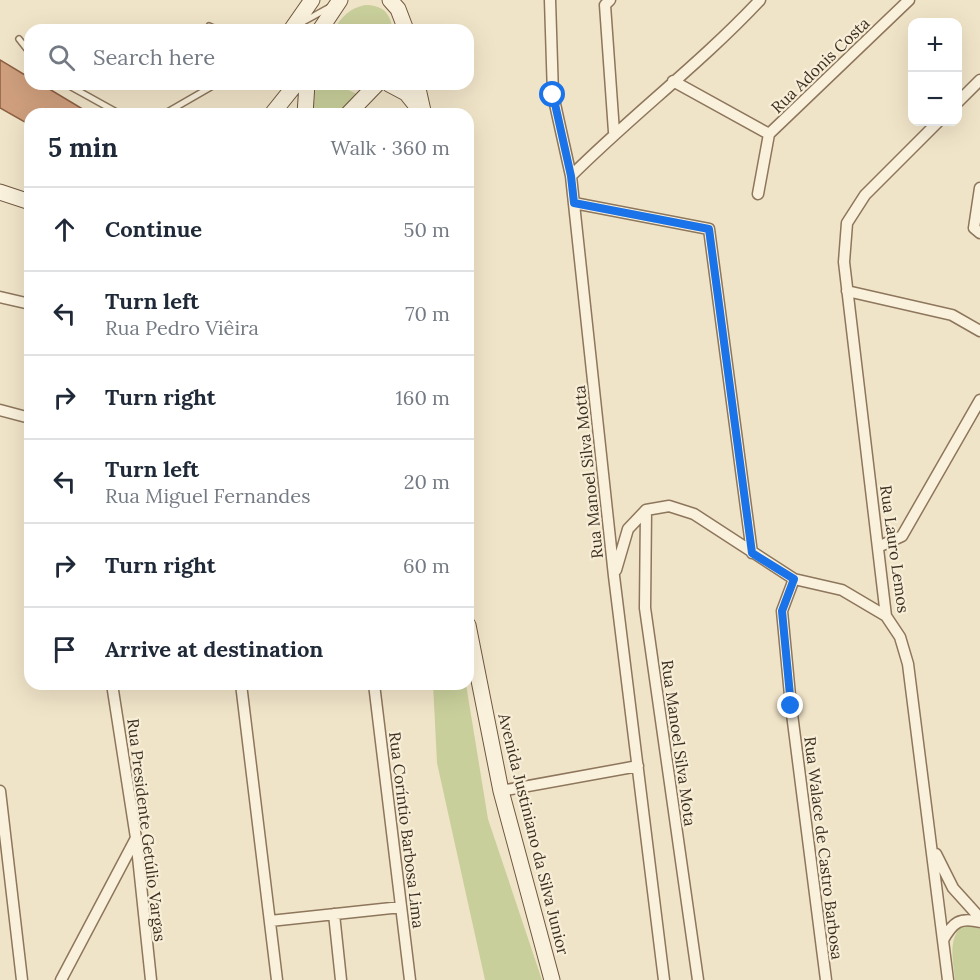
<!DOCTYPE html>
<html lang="en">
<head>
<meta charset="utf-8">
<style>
  :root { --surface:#fff; --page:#f2f2f3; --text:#1f2937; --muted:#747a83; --line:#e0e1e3 }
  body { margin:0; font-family:Lora,serif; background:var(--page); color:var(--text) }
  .controls { position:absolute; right:18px; top:18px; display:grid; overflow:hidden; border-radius:12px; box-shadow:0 6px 24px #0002 }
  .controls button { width:54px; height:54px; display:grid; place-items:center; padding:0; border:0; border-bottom:2px solid var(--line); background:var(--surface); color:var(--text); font:30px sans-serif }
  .stop { position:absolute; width:18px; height:18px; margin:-14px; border:4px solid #1a73e8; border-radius:50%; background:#fff }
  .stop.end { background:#1a73e8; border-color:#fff; box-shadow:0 2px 6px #0008 }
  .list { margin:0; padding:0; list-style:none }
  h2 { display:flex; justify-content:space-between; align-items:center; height:78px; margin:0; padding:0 24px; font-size:26px }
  h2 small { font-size:20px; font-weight:400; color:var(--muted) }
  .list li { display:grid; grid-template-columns:39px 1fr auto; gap:18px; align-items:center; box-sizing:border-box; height:84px; padding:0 24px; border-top:2px solid var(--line) }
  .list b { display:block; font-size:22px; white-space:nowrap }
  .list p { margin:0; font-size:20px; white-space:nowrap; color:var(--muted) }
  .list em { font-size:20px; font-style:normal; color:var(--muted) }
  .icon { flex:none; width:33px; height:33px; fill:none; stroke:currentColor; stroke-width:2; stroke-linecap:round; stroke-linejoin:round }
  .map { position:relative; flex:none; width:980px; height:980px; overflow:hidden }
  .search { position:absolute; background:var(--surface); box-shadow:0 6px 24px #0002; left:24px; top:24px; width:450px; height:66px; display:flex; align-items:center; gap:15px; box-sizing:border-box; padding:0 21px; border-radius:18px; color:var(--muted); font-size:22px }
  .panel { position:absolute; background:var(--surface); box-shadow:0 6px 24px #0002; left:24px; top:108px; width:450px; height:582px; border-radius:18px }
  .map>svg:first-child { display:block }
</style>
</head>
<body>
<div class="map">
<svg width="980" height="980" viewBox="0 0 980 980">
  <rect width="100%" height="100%" fill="#f0e4c8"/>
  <!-- green -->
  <path fill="#c9cf9b" d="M365,5c17,0 25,7 28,25h-59c7,-13 16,-22 31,-25z
    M316,84h20l23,11 -24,19h-22z
    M433,684h33l22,135 54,161h-57l-48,-217z
    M964,923l16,6v51h-25c-2,-21 -8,-41 9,-57z"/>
  <!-- building -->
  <path fill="#cf9f7d" stroke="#8d5f41" stroke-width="1.5" d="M0,60l30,18v6h11l50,30h-61v11l-30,-17z"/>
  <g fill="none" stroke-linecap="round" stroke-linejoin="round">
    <!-- lane casing -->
    <g stroke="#8d765c" stroke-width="8">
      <path id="lane" d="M301,23l29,-16
        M209,26l9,4
        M19,39l11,14
        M66,84l54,30
        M164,114l52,-30"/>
    </g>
    <!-- street casing -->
    <g stroke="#8d765c" stroke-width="13">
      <path id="street" d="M550,0l3,95 18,81 43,400 50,404
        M610,0l-5,5 9,127
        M673,81l96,53
        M958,102l22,-22
        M938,122l-73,73 -18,28 -3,39 42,354 14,21 8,27 40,316
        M571,176c61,-61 130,-113 189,-176
        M980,188l-6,40 6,5
        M758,194l11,-60 140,-134
        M574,203l135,26 43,324
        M847,291l105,24 28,16
        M0,297l30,7
        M0,410l30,8
        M646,510l-1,98 53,372
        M878,547l24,-11 78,-136
        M616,570l12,-41 18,-19 23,-4 25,8 100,65 48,11 44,26
        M794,579l-12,32 9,95 35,274
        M112,684l24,154 15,142
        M241,684l36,296
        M374,684l36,296
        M0,791l22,189
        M501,791l137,-25
        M936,854l17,34 27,30
        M334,914l7,66
        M270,921l131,-14
        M943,940c10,-18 17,-23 37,-18
        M61,980l75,-142"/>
    </g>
    <!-- secondary casing -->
    <g stroke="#6f573f" stroke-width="17">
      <path id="secondary" d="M390,0l8,9 8,21
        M291,30l21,-30
        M320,30l20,-30
        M389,84l17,9 17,21
        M417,84l6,27
        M272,114l24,-30
        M305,114l2,-30
        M348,114l29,-30
        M0,192l30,10
        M468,625l33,166 51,189"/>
    </g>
    <!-- lane -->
    <use href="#lane" stroke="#faf1dc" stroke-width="5"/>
    <!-- street -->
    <use href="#street" stroke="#faf1dc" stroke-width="10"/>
    <!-- secondary -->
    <use href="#secondary" stroke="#faf1dc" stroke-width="15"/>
  </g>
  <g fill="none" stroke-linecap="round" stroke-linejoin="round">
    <!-- route -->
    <path stroke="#1a73e8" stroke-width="8" d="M553,95l18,81 3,27 135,26 43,324 42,26 -12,32 9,95"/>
  </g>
  <g text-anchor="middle" stroke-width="4.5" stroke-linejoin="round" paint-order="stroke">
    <!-- street labels -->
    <g font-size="16" fill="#3d2e20" stroke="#f7eed8">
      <text transform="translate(820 65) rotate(-44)" y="6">Rua Adonis Costa</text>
      <text transform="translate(588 472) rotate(-96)" y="6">Rua Manoel Silva Motta</text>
      <text transform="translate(895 549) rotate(82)" y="6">Rua Lauro Lemos</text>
      <text transform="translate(679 743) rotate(82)" y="6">Rua Manoel Silva Mota</text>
      <text transform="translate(147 830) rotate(83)" y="6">Rua Presidente Getúlio Vargas</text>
      <text transform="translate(407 830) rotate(83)" y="6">Rua Coríntio Barbosa Lima</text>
      <text transform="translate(534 834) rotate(76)" y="6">Avenida Justiniano da Silva Junior</text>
      <text transform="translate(824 848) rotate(83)" y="6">Rua Walace de Castro Barbosa</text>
    </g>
  </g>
</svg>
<div class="controls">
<button>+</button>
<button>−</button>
</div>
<div class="stop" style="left:553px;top:95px"></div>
<div class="stop end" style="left:791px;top:706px"></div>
<div class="search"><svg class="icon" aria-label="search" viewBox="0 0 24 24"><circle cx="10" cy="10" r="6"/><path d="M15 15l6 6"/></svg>Search here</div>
<section class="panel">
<h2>5 min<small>Walk · 360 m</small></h2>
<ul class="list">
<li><svg class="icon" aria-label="ahead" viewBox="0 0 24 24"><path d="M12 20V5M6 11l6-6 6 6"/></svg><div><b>Continue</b></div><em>50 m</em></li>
<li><svg class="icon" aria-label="left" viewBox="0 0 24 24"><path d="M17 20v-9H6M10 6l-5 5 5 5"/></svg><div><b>Turn left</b><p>Rua Pedro Viêira</p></div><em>70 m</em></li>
<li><svg class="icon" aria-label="right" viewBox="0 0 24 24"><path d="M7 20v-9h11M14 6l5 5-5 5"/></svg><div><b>Turn right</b></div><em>160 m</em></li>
<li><svg class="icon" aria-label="left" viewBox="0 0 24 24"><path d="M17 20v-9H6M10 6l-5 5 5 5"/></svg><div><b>Turn left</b><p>Rua Miguel Fernandes</p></div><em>20 m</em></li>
<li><svg class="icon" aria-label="right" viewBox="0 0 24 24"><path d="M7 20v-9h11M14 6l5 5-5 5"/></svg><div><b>Turn right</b></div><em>60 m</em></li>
<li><svg class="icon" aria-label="arrive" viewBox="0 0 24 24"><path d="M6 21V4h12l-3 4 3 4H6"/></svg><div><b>Arrive at destination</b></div></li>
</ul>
</section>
</div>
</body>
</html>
